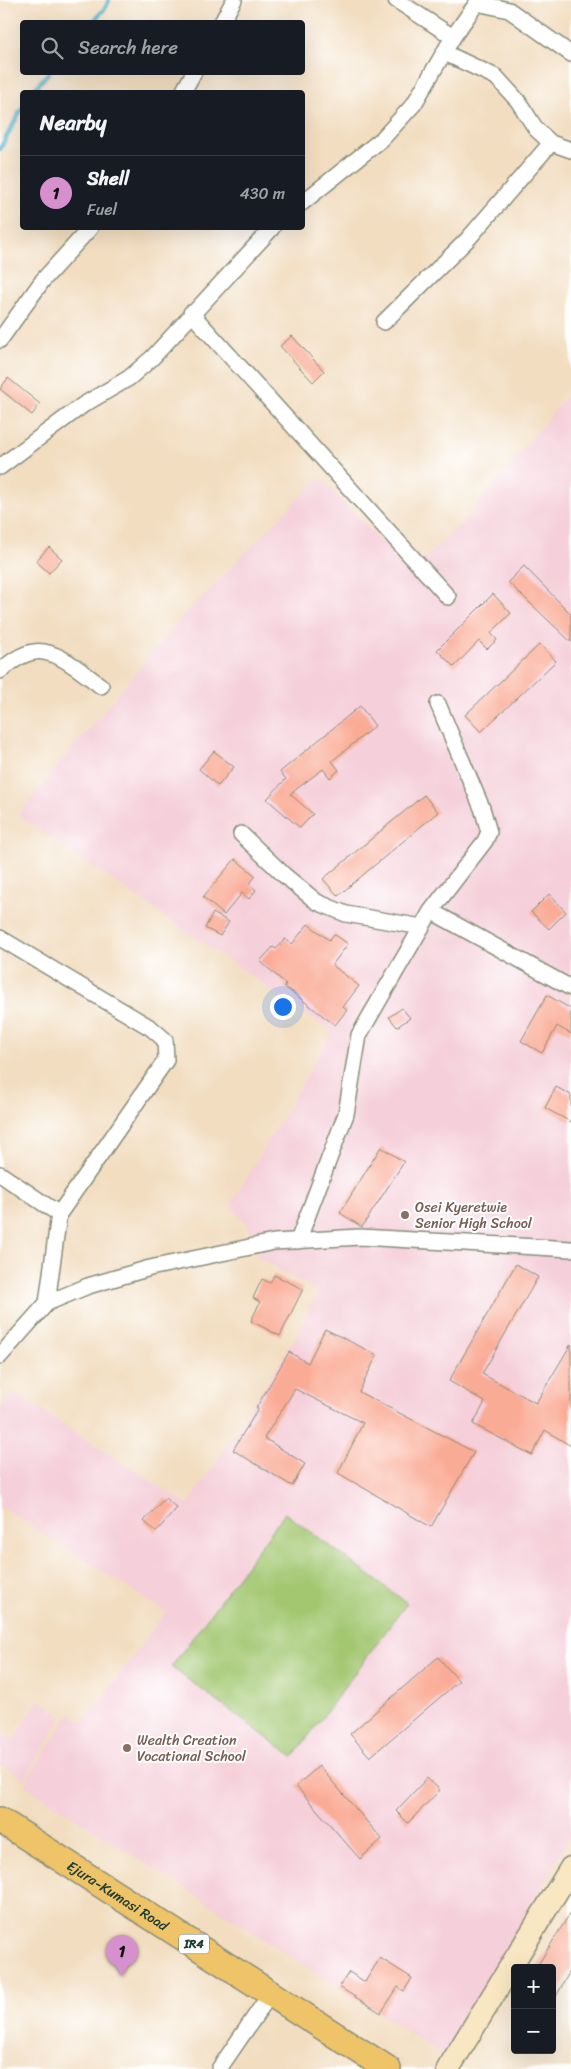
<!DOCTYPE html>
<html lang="en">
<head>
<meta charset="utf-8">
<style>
  :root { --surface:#171b24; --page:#20242c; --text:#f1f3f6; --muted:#9ea1a6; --line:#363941; --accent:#d690ce }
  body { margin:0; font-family:Sriracha,sans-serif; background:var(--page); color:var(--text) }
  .controls { position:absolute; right:15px; bottom:15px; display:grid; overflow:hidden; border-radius:5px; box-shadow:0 5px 20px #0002 }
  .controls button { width:45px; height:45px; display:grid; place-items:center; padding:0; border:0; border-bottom:1px solid var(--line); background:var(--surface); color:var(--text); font:25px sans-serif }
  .you { position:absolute; left:282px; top:1006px; width:18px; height:18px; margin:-12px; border:4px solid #fff; border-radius:50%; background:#1a73e8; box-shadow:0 0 0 8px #1a73e833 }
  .badge { display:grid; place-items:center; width:32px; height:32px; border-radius:50%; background:var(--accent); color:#111; font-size:16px; font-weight:700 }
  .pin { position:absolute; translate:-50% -41px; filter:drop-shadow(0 1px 2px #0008) }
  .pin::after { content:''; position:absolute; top:26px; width:18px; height:15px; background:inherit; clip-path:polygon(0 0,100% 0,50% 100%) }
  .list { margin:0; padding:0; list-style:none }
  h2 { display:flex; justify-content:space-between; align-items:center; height:65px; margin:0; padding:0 20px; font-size:21px }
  h2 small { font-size:16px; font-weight:400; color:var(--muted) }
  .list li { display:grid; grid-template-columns:32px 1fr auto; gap:15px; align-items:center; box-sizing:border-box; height:75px; padding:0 20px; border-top:1px solid var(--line) }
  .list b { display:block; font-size:19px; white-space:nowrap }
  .list p { margin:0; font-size:16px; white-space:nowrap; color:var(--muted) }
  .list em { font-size:16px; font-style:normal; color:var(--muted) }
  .icon { flex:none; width:28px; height:28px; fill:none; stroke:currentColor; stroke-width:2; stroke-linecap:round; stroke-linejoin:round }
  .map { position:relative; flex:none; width:571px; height:2069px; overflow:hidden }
  .search { position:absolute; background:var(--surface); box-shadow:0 5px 20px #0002; left:20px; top:20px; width:285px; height:55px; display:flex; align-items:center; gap:12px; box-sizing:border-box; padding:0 18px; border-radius:5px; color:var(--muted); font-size:19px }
  .panel { position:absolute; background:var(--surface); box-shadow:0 5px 20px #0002; left:20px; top:90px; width:285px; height:140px; border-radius:5px }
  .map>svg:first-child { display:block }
</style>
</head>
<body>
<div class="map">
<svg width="571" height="2069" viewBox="0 0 571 2069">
  <rect width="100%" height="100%" fill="#fff"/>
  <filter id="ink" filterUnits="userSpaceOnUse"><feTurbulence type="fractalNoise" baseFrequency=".02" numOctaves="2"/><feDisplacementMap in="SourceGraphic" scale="10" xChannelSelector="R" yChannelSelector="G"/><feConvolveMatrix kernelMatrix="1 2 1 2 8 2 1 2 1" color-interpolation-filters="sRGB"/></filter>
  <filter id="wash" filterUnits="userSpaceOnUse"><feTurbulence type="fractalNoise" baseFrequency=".0096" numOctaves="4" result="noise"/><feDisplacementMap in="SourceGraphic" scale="20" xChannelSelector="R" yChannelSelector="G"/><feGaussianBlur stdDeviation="1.12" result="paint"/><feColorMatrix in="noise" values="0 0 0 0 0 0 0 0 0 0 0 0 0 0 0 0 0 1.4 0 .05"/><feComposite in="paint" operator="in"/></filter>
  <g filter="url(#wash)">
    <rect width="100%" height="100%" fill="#f2ddc0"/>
    <!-- built -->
    <path fill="#f5cfd9" d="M571,390v1445l-126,221 -421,-271 45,-71 15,8 82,-110 -166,-106v-96l13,-18 175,113 107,-166 23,-48 -61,-34 -10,-33 -17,-18 102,-174 -314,-217 157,-190 144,-148 93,95 58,-58z
      M39,1699l23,18 -37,62 -25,-15v-32l14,8z"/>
    <!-- green -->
    <path fill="#a3c771" stroke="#618252" d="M285,1513l122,90 -114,154 -122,-90z"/>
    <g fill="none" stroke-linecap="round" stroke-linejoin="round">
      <!-- stream -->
      <path stroke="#45aec4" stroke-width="4.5" d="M93,22l13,-15 3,-7
        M32,92l17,-20
        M0,149l22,-41"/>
    </g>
    <g id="blocks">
      <!-- building -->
      <path fill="#faab95" d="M292,336l32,35 -11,11 -33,-36z
        M8,378l32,26 -8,11 -32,-26z
        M49,547l13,12 -13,14 -13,-12z
        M524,566l47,48v28l-63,-60z
        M493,594l18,19 -20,20 6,7 -10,9 -8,-8 -25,26 -17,-17z
        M540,644l16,17 -75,71 -16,-17z
        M360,706l15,20 -43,35 7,9 -9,8 -7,-9 -33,25 23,20 -13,14 -33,-29 19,-20 -6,-7z
        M214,751l20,16 -16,19 -19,-17z
        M424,795l14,17 -100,84 -15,-17z
        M235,859l21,17 -7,8 7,6 -7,9 -7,-6 -18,22 -21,-18z
        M549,894l17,18 -17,17 -18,-17z
        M213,913l16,9 -9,14 -15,-8z
        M308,924l21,16 5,-6 14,10 -16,21 27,21 -16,21 4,3 -12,15 -51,-39 2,-2 -26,-23 13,-14 3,2 9,-10 7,5z
        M547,995l24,14v25l-14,-8 -15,27 -21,-12z
        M402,1008l8,10 -13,9 -8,-10z
        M556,1087l15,8v27l-26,-14z
        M381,1147l23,15 -42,65 -22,-14z
        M516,1264l22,13 -56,97 54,29 35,-59v102l-26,-16 -13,25 -59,-31 12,-22 -36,-21z
        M274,1275l29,14 -23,47 -29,-15 9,-19 -7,-4 9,-19 8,4z
        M325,1329l52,26 -18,37 115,60 -43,75 -93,-54 25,-50 -68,-34 -31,49 41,26 -13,22 -59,-36 25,-41 -2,-1 33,-56 19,11z
        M165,1498l12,10 -21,24 -12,-11z
        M438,1657l21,24 -89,76 -20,-23z
        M319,1766l63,73 -22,20 -64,-73z
        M427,1778l13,12 -32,33 -12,-12z
        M571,1912v57l-19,35v-36h-16z
        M380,1958l32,20 -8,13 -6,-4 -17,26 -42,-26 10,-15 16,10z"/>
    </g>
  </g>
  <g filter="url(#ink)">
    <use href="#blocks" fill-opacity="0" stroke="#888d7a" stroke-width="1"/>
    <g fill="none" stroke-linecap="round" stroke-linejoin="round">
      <!-- street casing -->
      <g stroke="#888d7a" stroke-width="18">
        <path id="street" d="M396,0l57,37
          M477,3l32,7 62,44
          M222,22l12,-22
          M445,53l51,24 22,24 18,28 15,14 20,7
          M183,92l11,-20
          M302,203l80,-64 32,-35 39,-67 26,-37
          M191,313l257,284
          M384,322l84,-83 83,-96
          M0,340l43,-60 47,-52
          M0,467l83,-62 46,-27 23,-20 120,-130
          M0,671c10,-8 21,-17 34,-19 22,-4 50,22 67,34
          M241,834l43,41 33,27 29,12 76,13
          M431,911l140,77
          M0,938l151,90 14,12 1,20 -107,154 -12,89
          M0,1174l59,40
          M298,1241l48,-127 13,-79 72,-124 54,-70 4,-9 -7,-24 -44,-104
          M0,1356l47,-53 41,-17 62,-18 124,-26 86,-5 211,12
          M219,2069l52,-76"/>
      </g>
      <!-- secondary casing -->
      <g stroke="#888d7a" stroke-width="25">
        <path id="secondary" d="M448,2069l123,-201"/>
      </g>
      <!-- primary casing -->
      <g stroke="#888d7a" stroke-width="28">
        <g id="primary">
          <path id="s1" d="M0,1820l388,249"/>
        </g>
      </g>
      <!-- street -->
      <use href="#street" stroke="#fff" stroke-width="15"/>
      <!-- secondary -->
      <use href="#secondary" stroke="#f9e7c3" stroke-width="22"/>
      <!-- primary -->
      <use href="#primary" stroke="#efc469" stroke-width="25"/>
    </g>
  </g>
  <!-- markers -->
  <g fill="#8d6e63" stroke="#fff" stroke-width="2">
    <circle cx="405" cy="1215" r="5"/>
    <circle cx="127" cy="1748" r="5"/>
  </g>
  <g text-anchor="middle" stroke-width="4" stroke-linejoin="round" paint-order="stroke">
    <!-- shield labels -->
    <rect fill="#fff" stroke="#627771" stroke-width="1" x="179" y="1934.5" width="30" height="19" rx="4"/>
    <g font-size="12" font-weight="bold" fill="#1f3d34">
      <text x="194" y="1948">IR4</text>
    </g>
    <!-- education labels -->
    <g font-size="14" fill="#785e54" stroke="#fff" text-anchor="start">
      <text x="415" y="1212">Osei Kyeretwie<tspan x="415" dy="16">Senior High School</tspan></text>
      <text x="137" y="1745">Wealth Creation<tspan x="137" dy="16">Vocational School</tspan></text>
    </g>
    <!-- street labels -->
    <g font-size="14" fill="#1f3d34" stroke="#fff">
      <text dy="5" stroke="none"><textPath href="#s1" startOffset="140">Ejura-Kumasi Road</textPath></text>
    </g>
  </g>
</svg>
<div class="controls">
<button>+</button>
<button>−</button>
</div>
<div class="you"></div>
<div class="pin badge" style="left:122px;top:1976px">1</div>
<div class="search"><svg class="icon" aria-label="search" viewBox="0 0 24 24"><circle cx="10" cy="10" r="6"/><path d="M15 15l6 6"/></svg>Search here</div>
<section class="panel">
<h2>Nearby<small></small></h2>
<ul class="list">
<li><span class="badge">1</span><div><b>Shell</b><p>Fuel</p></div><em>430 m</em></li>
</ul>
</section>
</div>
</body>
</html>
